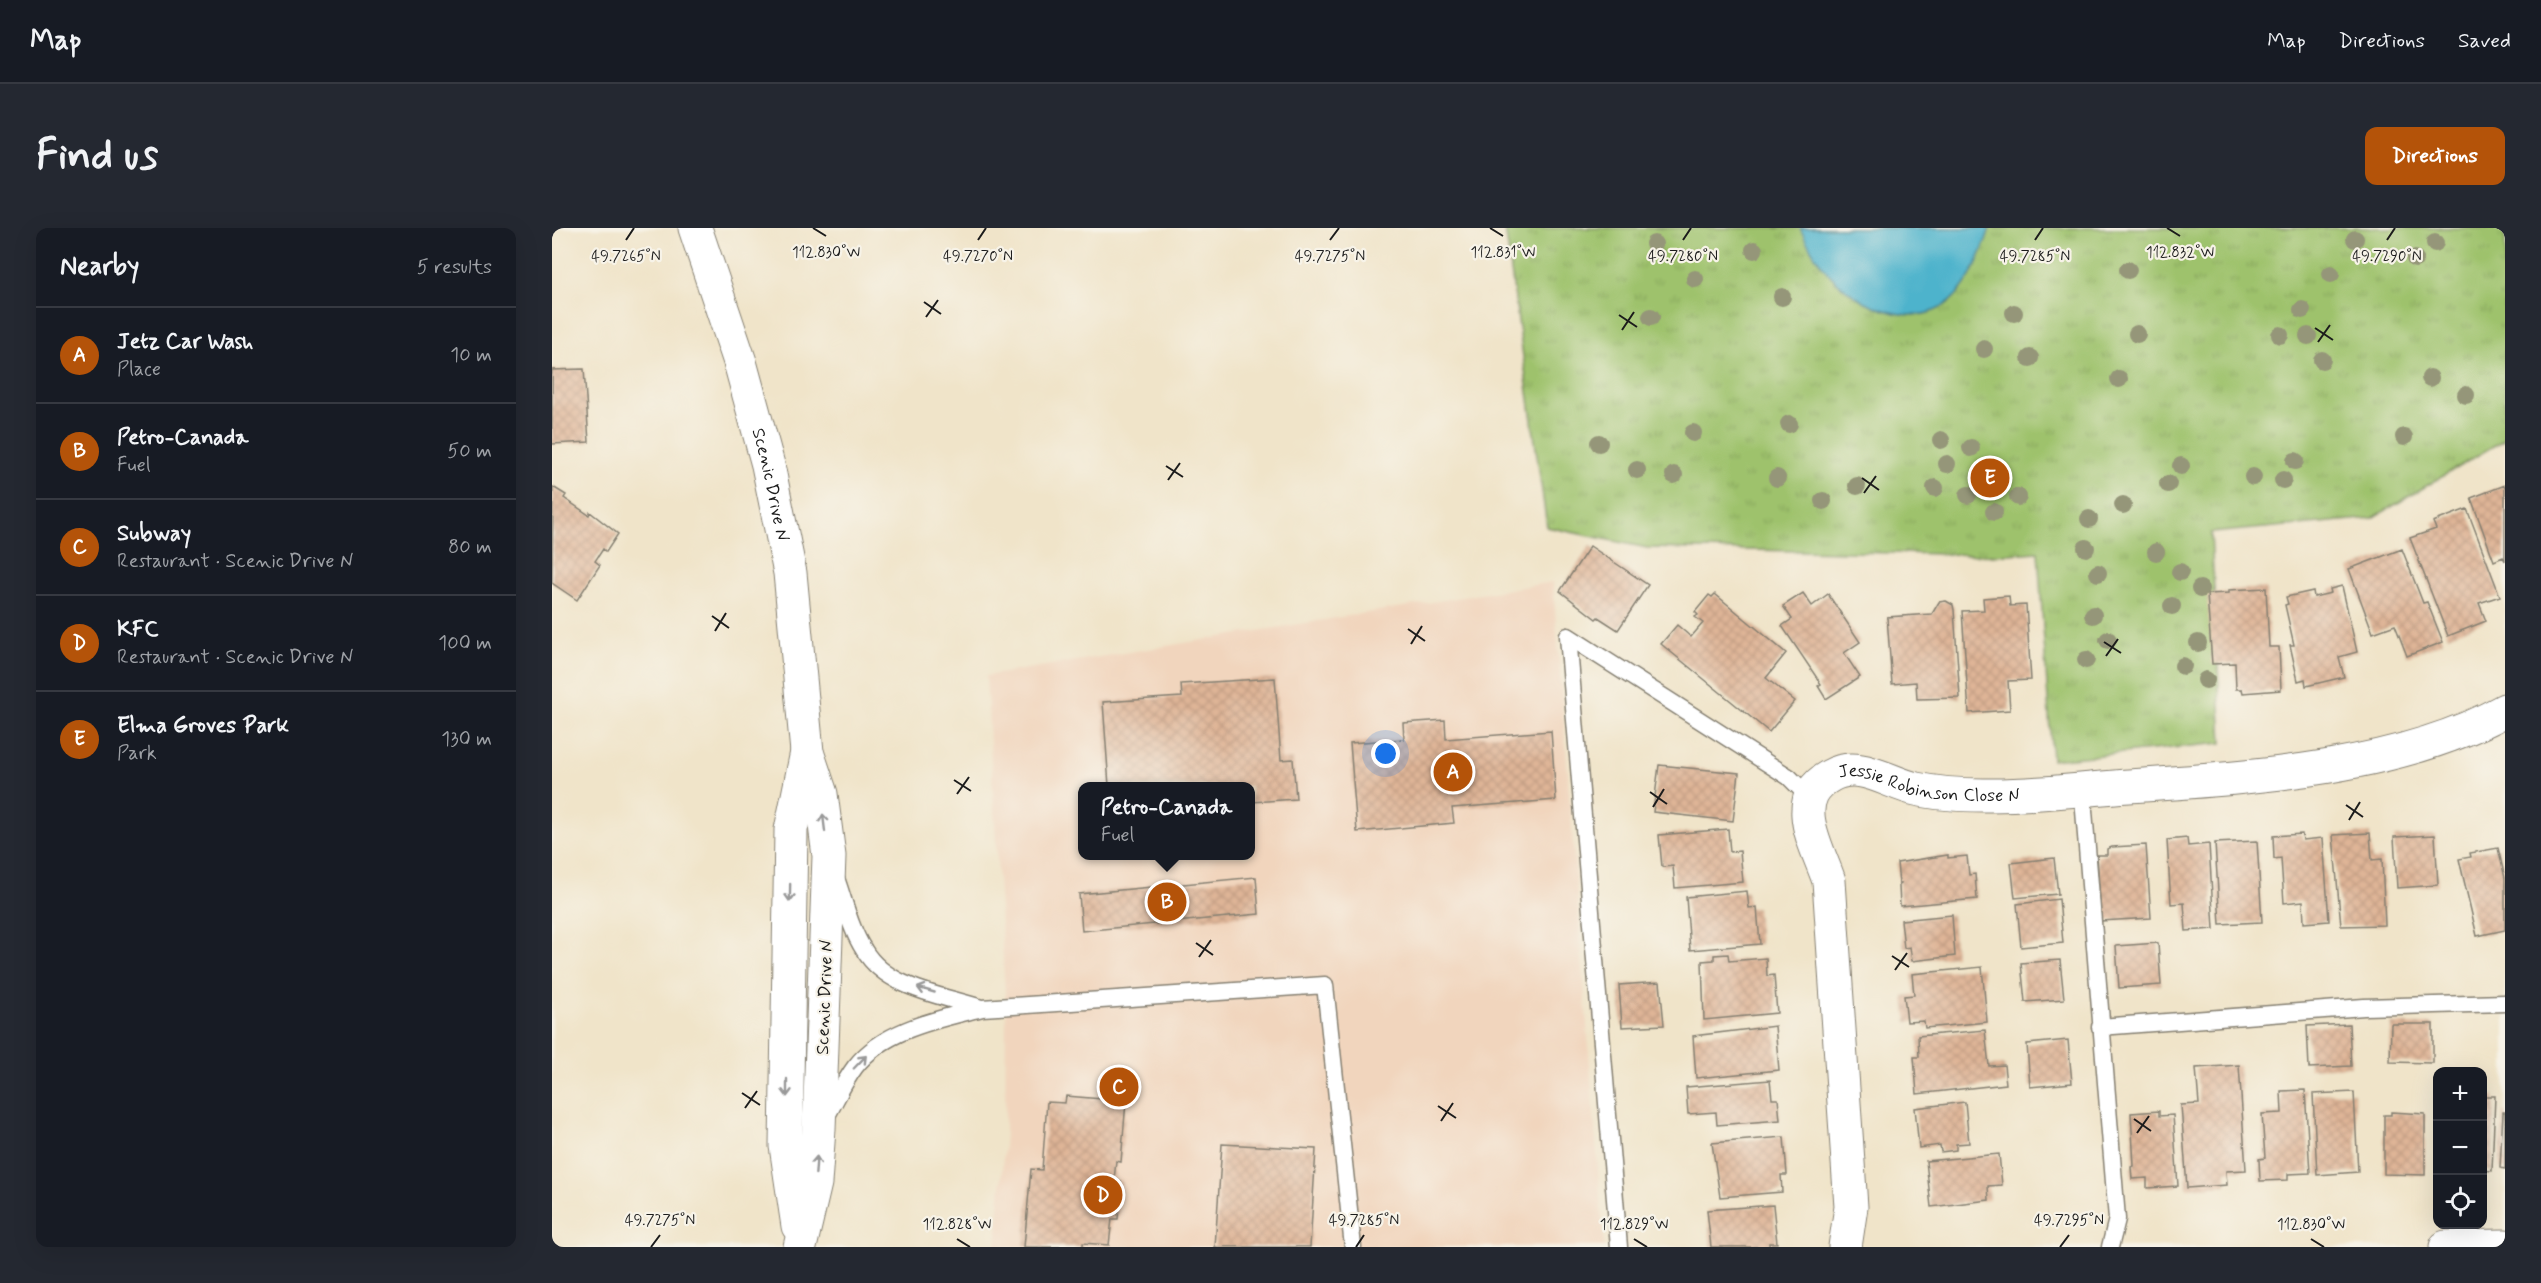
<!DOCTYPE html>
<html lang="en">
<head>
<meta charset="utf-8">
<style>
  :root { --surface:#171b24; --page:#242831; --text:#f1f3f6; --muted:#9ea1a6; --line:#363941; --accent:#b45309 }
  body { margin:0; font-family:Mynerve,sans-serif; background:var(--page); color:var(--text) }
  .controls { position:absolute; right:18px; bottom:18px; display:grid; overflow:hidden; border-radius:12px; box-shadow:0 6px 24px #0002 }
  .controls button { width:54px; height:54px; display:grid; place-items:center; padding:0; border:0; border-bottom:2px solid var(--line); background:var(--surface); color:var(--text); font:30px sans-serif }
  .you { position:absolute; left:834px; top:526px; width:21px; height:21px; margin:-15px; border:4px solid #fff; border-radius:50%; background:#1a73e8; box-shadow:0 0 0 9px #1a73e833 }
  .badge { display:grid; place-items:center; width:39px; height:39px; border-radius:50%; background:var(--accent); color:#fff; font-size:20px; font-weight:700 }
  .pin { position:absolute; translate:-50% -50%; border:3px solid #fff; box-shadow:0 2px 6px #0006 }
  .popup { position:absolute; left:526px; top:554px; width:177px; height:78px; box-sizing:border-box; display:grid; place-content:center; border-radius:12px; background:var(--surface); filter:drop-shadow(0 2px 4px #0005); font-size:20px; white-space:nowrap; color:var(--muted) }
  .popup b { font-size:22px; color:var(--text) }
  .popup::after { content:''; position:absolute; left:50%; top:100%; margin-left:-12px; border:12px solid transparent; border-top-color:var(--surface) }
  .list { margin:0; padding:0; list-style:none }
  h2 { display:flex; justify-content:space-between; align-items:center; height:78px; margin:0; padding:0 24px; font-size:26px }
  h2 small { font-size:20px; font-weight:400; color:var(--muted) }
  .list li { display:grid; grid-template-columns:39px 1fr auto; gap:18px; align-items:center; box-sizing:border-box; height:96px; padding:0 24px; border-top:2px solid var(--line) }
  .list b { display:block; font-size:22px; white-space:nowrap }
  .list p { margin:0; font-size:20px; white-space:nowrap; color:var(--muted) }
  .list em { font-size:20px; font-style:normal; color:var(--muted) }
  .icon { flex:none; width:33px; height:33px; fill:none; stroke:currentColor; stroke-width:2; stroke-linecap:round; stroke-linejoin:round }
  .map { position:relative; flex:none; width:1953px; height:1019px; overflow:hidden; border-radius:12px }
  header { display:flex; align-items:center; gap:36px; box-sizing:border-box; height:84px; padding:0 30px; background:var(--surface); border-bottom:2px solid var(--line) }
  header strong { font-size:28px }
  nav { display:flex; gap:33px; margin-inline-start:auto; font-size:21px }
  .intro { display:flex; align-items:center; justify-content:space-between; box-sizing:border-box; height:144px; padding:0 36px }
  h1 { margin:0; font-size:42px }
  .button { padding:15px 27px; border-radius:12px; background:var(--accent); color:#fff; font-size:21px; font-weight:700 }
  main { display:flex; gap:36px; padding:0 36px }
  aside { flex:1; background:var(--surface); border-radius:12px; box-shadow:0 6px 24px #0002 }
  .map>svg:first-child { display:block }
</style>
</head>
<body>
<header>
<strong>Map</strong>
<nav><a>Map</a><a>Directions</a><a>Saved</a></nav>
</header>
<div class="intro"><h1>Find us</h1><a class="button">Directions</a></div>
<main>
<aside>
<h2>Nearby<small>5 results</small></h2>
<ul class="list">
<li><span class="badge">A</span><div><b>Jetz Car Wash</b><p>Place</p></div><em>10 m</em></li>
<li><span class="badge">B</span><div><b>Petro-Canada</b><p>Fuel</p></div><em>50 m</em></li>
<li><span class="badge">C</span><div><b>Subway</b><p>Restaurant · Scenic Drive N</p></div><em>80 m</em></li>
<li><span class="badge">D</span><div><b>KFC</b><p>Restaurant · Scenic Drive N</p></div><em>100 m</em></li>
<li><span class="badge">E</span><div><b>Elma Groves Park</b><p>Park</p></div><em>130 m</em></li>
</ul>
</aside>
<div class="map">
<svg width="1953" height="1019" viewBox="0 0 1953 1019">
  <defs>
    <pattern id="park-tufts" width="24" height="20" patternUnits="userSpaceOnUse" patternTransform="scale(1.5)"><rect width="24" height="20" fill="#9ec26c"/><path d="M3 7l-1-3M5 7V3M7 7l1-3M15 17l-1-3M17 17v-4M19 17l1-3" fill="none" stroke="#88a65d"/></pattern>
    <pattern id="building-cross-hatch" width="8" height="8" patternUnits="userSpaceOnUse" patternTransform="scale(1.5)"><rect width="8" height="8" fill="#dfb597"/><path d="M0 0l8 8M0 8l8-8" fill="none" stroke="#bf9b82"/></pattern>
  </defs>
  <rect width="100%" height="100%" fill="#f7f3e8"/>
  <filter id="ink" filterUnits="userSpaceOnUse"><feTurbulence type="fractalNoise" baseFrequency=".0167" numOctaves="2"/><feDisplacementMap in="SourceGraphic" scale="12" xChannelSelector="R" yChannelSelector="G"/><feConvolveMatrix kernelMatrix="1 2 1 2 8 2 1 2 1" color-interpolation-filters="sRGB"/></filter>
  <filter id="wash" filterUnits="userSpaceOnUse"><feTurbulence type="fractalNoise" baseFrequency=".008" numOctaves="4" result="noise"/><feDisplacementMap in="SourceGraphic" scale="24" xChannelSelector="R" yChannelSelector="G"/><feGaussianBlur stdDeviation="1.35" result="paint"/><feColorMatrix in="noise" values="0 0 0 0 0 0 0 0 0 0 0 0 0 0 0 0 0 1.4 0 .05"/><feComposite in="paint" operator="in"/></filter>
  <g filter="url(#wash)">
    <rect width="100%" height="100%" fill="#f0e4c9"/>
    <!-- built -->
    <path fill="#f1d5bd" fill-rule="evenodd" d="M1001,354l51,665h-608l9,-114 1,-124 -20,-333zM531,558h168v70h-168z"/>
    <!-- park -->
    <path fill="url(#park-tufts)" stroke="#5d6f44" stroke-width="1.5" d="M953,0h1000v211l-132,79 -162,15 11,210 -170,17 -14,-208 -45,3 -346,-7 -100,-21z"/>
    <!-- water -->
    <path fill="#4db3cc" stroke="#346874" stroke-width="1.5" d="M1248,0h190c-18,59 -47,108 -116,78 -36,-15 -58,-43 -74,-78z"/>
    <g id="blocks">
      <!-- building -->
      <path fill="url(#building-cross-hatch)" d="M32,141l5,73 -37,2v-74z
        M1953,257v76l-2,-4 -9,4 -23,-63z
        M1,259l13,8 -2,3 25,17 1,-3 28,22 -12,18 -3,-3 -8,12 5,4 -23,35 -25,-17z
        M1915,281l33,87 -21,7 7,18 -38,15 -38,-98 26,-9 -3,-7z
        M1038,318l58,39 -30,45 -20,-13 -2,2 -36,-28z
        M1850,321l21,54 4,-1 16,40 -36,14 -12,-31 -22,8 -24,-64z
        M1790,358l15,66 -18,5 5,20 -38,9 -1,-7 -7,2 -8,-36h4l-9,-40 3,-1 -2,-7 27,-6 1,6 17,-4 -1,-4z
        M1714,360l3,59h10l2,43 -38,3 -1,-4h-6l-1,-26 -23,1 -5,-70 22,-1v-3z
        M1251,365l9,13 16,-12 32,48 -16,11 16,24 -34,22 -8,-13 3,-2 -39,-58 10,-7 -9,-13z
        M1163,366l71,59 -20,25 29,23 -26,31 -108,-88 16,-19 14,12 12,-14 -8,-6 3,-2 -3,-3 14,-17 3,2z
        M1457,368l1,10 16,-1 5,75 -23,1 2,29 -41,3 -7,-102 22,-1 -1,-12z
        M1394,373l7,4 1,5 6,88 -43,1 -1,-17 -24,2 -5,-67 45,-3 7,-12z
        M723,450l6,82 12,-1 3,40 -45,3v-16h-142l-6,-84 79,-5 -1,-13z
        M893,492l1,19 105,-8 5,69 -104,8 2,15 -97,9 -7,-89 54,-4 -1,-16z
        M1107,537l80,8 -6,48 -80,-9z
        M1176,601l2,23 10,-1 3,31 -68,6 -2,-22 -11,1 -3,-32z
        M1818,605l2,27 10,-1 3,66 -44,1 -8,-91z
        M1750,606l1,6 20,-2 6,83 -25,2 -1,-22 -19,2 -3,-45 -7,1 -1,-23z
        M1883,607l3,50 -41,3 -3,-51z
        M1635,610l1,8 21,-2 5,85 -28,2 -2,-28 -13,1 -4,-64z
        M1705,613l5,81 -42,2 -5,-81z
        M1594,617l5,73 -50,3 -4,-66h10v-6l5,-2z
        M1946,620l7,30v52l-28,6 -18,-77 12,-2 -1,-4z
        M1396,627v3l19,-2 2,19 6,-1 2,25 -77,7 -1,-20 2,-3h-2l-2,-20z
        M1502,630l4,36 -43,4 -4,-35z
        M704,649l3,37 -177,17 -3,-37z
        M1195,663l2,17 8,-1 3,37 -70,6 -4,-53z
        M1507,671l4,44 -42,4 -4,-43z
        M1400,687l3,41 -43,5 -2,-14 -6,1 -3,-28z
        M1606,715l3,42 -42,3 -3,-42z
        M1176,726l1,7 37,-3 1,18 7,-1 3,38 -73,7 -2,-59 12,-1v-5z
        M1508,732l4,39 -39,3 -4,-39z
        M1430,739l5,55 -62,6 -1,-7 -17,1 -3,-26 10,-1 -2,-21z
        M1108,754l4,43 -42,2 -3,-42z
        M1797,796l2,42 -42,2 -2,-42z
        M1839,796h42v39l-43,-1z
        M1223,798l4,44 -83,8 -3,-42z
        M1433,802l4,36 15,-1 2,19 -89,10 -3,-37h5l-1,-21z
        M1516,812l4,43 -42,4 -3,-43z
        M1687,837l7,105 -20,1 1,14 -40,3 -6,-83 18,-1 -3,-36z
        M1218,852l2,19h6l2,21 -63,5 -1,-13 -28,2 -2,-27z
        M1753,862l5,83 -22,1v6l-28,1 -1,-22 6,-1 -3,-44 20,-1 -1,-22z
        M1802,864l4,80 -41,3 -4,-81z
        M514,868l60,5 -5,61 -5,-1 -2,19 7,1 -3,38h-6l-3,26 -26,-2v4h-59l7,-78 11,1 5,-68 18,1z
        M1930,868h13l-3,75 -10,-1z
        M1413,874l4,41 -13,1v6l-15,2 -1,-7 -21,3 -4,-40z
        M1607,883v5l14,-1 5,71 -31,2v-10l-15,1 -1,-12 3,-1 -3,-53z
        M1839,884l34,2v61l-41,-1v-59h7z
        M1951,884h2v57l-5,-1z
        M1232,909l3,38h-6l1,17 -62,5 -8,-54z
        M670,916l94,5 -6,98h-95z
        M1447,926l3,31 -14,1 1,14 -58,7 -5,-46z
        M1221,977l4,38h-8v4h-58l-4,-37z"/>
    </g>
  </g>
  <g filter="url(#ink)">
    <use href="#blocks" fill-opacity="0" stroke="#868072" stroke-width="1.5"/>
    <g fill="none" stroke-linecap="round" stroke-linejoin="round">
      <!-- service casing -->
      <g stroke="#868072" stroke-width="19">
        <path id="service" d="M1016,408l51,611
          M1016,408l221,141 20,20
          M1519,565l12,5 34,421 -7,28
          M285,653c8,23 14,49 27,69 23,39 78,45 117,58
          M1548,799l264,-20 141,-4
          M273,891c10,-17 18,-36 30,-52 29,-38 84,-48 127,-59l343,-23 28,262"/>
      </g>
      <!-- minor casing -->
      <g stroke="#868072" stroke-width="35">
        <g id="minor">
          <path id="s1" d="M1293,1019l6,-40 -22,-326c-11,-34 -42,-81 1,-105 29,-17 58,7 86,13 23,5 45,6 68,6 48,1 97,-6 145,-9 119,-8 271,-17 376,-76"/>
          <path d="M1894,1019l59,-1"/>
        </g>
      </g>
      <!-- secondary casing -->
      <g stroke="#868072" stroke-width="35">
        <g id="secondary">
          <path id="s2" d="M143,0l45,134 28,103 22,108 17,179 14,42 8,62 -10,273 -4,54 -15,64"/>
          <path d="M246,998l-12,-80 5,-316 16,-78"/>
        </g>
      </g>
      <!-- service -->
      <use href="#service" stroke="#fff" stroke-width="16"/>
      <!-- minor -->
      <use href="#minor" stroke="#fff" stroke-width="33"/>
      <!-- secondary -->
      <use href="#secondary" stroke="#fff" stroke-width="33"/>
    </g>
    <!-- trees -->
    <g fill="#959679">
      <circle cx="1803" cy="11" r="9"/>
      <circle cx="1883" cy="15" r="9"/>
      <circle cx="1102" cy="16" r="9"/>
      <circle cx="1202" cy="22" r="9"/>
      <circle cx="1863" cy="31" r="9"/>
      <circle cx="1576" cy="42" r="9"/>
      <circle cx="1779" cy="46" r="9"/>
      <circle cx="1143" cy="51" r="9"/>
      <circle cx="1230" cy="69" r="9"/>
      <circle cx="1750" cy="82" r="9"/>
      <circle cx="1462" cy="85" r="9"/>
      <circle cx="1099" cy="89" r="9"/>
      <circle cx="1585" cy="106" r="9"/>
      <circle cx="1728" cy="107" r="9"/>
      <circle cx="1756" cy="108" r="9"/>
      <circle cx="1432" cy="121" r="9"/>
      <circle cx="1478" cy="130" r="9"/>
      <circle cx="1770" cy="132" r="9"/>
      <circle cx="1878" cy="150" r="9"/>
      <circle cx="1567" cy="151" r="9"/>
      <circle cx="1914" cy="167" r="9"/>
      <circle cx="1237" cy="196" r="9"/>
      <circle cx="1141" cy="205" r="9"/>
      <circle cx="1852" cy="209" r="9"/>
      <circle cx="1389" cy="212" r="9"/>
      <circle cx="1047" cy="215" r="9"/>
      <circle cx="1419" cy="220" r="9"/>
      <circle cx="1743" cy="233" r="9"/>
      <circle cx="1395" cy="236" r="9"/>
      <circle cx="1629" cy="238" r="9"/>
      <circle cx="1085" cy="242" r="9"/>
      <circle cx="1122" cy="247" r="9"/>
      <circle cx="1701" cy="249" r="9"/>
      <circle cx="1225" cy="250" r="9"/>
      <circle cx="1438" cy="250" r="9"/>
      <circle cx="1731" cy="252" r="9"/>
      <circle cx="1616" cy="256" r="9"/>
      <circle cx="1305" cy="258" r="9"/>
      <circle cx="1383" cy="260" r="9"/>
      <circle cx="1416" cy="267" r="9"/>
      <circle cx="1466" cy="269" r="9"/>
      <circle cx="1271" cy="273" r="9"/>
      <circle cx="1571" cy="277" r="9"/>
      <circle cx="1442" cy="284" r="9"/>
      <circle cx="1537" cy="291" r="9"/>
      <circle cx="1534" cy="320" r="9"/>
      <circle cx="1604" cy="324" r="9"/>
      <circle cx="1628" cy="344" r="9"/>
      <circle cx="1546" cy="345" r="9"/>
      <circle cx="1648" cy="361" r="9"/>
      <circle cx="1620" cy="378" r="9"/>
      <circle cx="1541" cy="387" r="9"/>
      <circle cx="1556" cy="412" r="9"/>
      <circle cx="1646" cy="415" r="9"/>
      <circle cx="1534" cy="432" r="9"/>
      <circle cx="1631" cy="438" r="9"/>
      <circle cx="1654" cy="452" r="9"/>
    </g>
    <!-- one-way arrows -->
    <defs><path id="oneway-shaft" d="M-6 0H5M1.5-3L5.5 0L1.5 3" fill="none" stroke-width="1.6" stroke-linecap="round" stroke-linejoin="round" transform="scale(1.5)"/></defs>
    <g stroke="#999">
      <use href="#oneway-shaft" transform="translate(272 595) rotate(-97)"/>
      <use href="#oneway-shaft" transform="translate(238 665) rotate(91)"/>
      <use href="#oneway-shaft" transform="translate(374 762) rotate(-164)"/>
      <use href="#oneway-shaft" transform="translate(308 834) rotate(-46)"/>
      <use href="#oneway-shaft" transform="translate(235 860) rotate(90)"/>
      <use href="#oneway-shaft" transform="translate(264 937) rotate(-86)"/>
    </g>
  </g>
  <!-- ticks -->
  <path fill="none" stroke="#1c1c1c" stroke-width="2" d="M261,0l13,8M938,0l13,8M1615,0l13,8M74,12l8,-12M426,12l8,-12M778,12l9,-12M1131,12l8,-12M1483,12l8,-12M1835,12l8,-12M372,74l17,12M1067,87l18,12M374,89l12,-17M1763,100l18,12M1070,102l12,-18M1766,114l12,-17M614,238l17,11M1310,250l17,12M616,252l12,-17M1312,265l12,-17M160,388l17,12M856,401l17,12M163,403l11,-18M1552,414l17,11M859,416l11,-18M1554,428l12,-17M402,552l17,11M1098,564l17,12M405,566l12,-17M1794,577l17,12M1101,579l11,-18M1797,592l11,-18M644,715l17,12M1340,728l17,11M647,729l12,-17M1343,742l12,-17M190,865l18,12M886,878l18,12M193,880l12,-17M1582,891l17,12M889,893l12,-18M1585,905l12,-17M405,1011l13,8M1082,1011l13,8M1759,1011l13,8M99,1019l9,-12M804,1019l8,-12M1508,1019l9,-12"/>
  <g text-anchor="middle" stroke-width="4.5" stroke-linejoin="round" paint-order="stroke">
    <!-- street labels -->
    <g font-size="18" fill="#1c1c1c" stroke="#f7f3e8">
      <text dy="6" stroke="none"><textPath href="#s2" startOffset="268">Scenic Drive N</textPath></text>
      <text dy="6" stroke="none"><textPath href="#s1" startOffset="586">Jessie Robinson Close N</textPath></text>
      <text transform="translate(272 769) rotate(-88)" y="6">Scenic Drive N</text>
    </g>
  </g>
  <g font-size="15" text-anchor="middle" fill="#1c1c1c" stroke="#f7f3e8" stroke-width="4.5" stroke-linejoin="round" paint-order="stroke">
    <text x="274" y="29">112.830°W</text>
    <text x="951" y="29">112.831°W</text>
    <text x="1628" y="29">112.832°W</text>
    <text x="778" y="33">49.7275°N</text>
    <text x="74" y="33">49.7265°N</text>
    <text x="426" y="33">49.7270°N</text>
    <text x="1131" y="33">49.7280°N</text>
    <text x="1483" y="33">49.7285°N</text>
    <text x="1835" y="33">49.7290°N</text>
    <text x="108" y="997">49.7275°N</text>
    <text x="812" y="997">49.7285°N</text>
    <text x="1517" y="997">49.7295°N</text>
    <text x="405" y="1001">112.828°W</text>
    <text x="1082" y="1001">112.829°W</text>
    <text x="1759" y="1001">112.830°W</text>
  </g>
</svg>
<div class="controls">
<button>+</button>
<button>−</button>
<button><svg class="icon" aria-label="locate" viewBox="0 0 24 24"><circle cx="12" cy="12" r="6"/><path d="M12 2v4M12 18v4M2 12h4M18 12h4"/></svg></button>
</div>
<div class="you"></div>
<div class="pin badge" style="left:901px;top:544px">A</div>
<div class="pin badge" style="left:615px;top:674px">B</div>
<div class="popup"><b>Petro-Canada</b>Fuel</div>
<div class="pin badge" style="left:567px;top:859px">C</div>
<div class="pin badge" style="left:551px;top:967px">D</div>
<div class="pin badge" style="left:1438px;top:250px">E</div>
</div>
</main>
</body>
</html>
